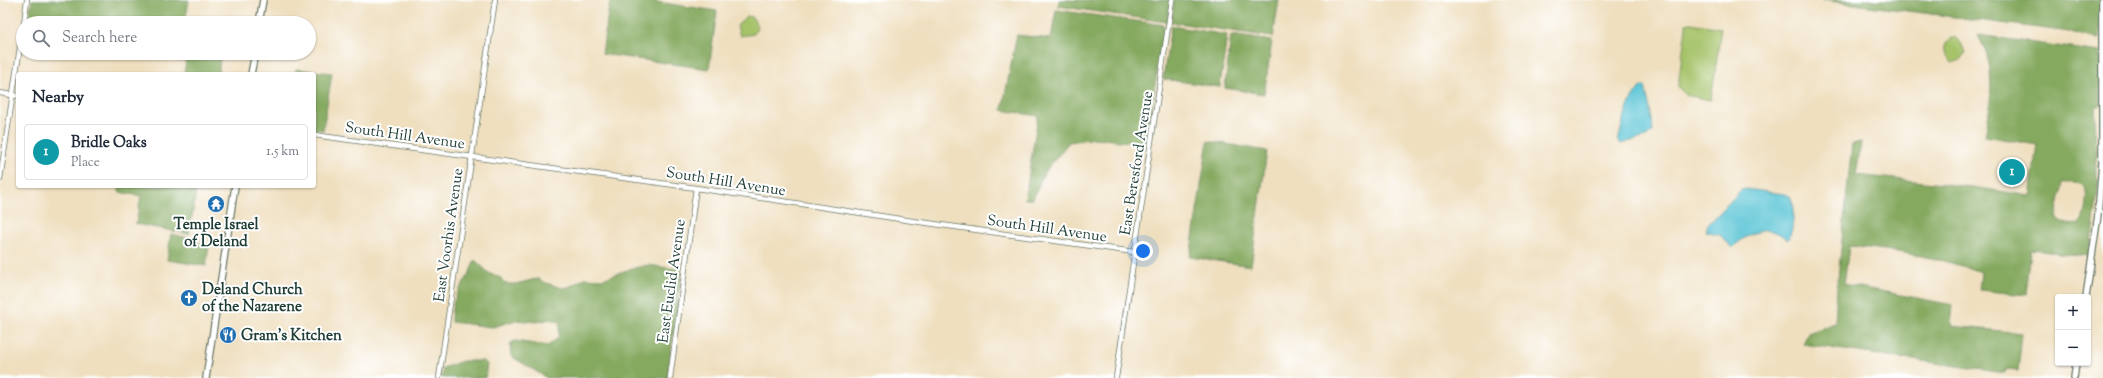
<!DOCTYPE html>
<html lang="en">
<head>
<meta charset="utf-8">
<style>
  :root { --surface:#fff; --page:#f6f6f7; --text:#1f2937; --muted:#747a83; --line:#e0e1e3; --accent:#1f6fb2 }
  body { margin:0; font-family:"Sorts Mill Goudy",serif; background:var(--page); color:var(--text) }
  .controls { position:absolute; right:12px; bottom:12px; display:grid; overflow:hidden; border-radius:4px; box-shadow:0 1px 3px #0004 }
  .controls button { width:36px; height:36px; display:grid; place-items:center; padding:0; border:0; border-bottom:1px solid var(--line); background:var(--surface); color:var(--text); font:20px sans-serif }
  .you { position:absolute; left:1143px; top:251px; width:14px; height:14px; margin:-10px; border:3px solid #fff; border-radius:50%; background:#1a73e8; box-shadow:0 0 0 6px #1a73e833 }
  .badge { display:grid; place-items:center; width:26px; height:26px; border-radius:50%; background:var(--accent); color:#fff; font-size:13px; font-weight:700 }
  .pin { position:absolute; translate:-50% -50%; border:2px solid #fff; box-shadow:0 1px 4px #0006 }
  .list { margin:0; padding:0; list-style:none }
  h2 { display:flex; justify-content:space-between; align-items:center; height:52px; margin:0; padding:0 16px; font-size:17px }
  h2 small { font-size:13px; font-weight:400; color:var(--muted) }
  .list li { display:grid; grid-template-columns:26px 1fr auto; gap:12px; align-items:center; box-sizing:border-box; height:56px; margin:0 8px 8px; padding:0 8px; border:1px solid var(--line); border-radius:4px }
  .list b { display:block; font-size:15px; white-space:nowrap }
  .list p { margin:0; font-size:13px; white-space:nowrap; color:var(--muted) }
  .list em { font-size:13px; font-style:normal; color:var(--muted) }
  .icon { flex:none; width:22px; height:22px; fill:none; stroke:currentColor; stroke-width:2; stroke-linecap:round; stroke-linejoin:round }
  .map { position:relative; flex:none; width:2103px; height:378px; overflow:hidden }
  .search { position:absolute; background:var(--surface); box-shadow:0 1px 3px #0004; left:16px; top:16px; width:300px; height:44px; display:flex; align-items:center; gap:10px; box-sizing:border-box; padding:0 14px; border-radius:22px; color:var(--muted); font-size:15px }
  .panel { position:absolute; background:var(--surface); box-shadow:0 1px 3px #0004; left:16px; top:72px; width:300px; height:116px; border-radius:4px }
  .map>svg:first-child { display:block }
</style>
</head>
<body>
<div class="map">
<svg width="2103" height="378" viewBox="0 0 2103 378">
  <rect width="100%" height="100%" fill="#fff"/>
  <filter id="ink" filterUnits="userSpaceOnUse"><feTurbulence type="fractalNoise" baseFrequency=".025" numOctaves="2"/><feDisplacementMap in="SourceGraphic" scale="8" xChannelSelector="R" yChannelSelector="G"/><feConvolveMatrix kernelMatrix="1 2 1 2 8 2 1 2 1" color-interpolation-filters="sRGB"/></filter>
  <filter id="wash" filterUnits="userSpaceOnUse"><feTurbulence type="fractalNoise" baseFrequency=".012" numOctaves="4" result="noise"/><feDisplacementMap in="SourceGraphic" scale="16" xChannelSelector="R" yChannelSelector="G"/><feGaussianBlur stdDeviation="0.9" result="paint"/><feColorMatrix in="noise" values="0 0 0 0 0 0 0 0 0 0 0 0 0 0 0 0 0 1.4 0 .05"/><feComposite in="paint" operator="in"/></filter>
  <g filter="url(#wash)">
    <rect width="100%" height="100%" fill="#efdfbf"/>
    <!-- green -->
    <path fill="#a6c36a" stroke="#62804f" d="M746,16l6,1 6,9 -4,8 -14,2 -3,-10z
      M1691,23l30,5 -10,72 -26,-5 -7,-9 8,-59v-3z
      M1952,38h4l5,5 4,9 -4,8 -9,3c-7,-7 -12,-18 0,-25z"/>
    <!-- forest -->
    <path fill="#84a95e" stroke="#527349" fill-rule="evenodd" d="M32,0h157l-4,23h-157z
      M610,0h33l74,11 -8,58 -107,-15z
      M1059,0h111l-3,22 -109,-16z
      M1174,0h105l-6,37 -102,-15z
      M1822,0h278v38l-37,-7z
      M1056,10l108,15 -18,119 -51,-6 -26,4 -25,31 -11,26h-8l13,-83 -36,-6 15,-75 34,4z
      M1171,26l56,9 -7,52 -57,-8z
      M1231,35l41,6 -8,53 -39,-6z
      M1978,35l122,17v54l-5,2 2,70 2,1 -4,36 -12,82 5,-41 -57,-6 -5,45 -47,-5 2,-18c-44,-15 -87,-22 -132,-26l-5,38 109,21 -2,21 71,7 -4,38 -13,-1v3l-202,-29 5,-11 27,-10 2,-35 15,-144 9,-2 -5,33 116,12 58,9 7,-51 -52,-9c5,-26 9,-55 2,-81 -2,-7 -6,-13 -9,-20zM2063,183c5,0 14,-1 19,2 9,4 2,33 -2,39 -10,1 -17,1 -24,-7z
      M123,53h75l7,4 15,2 -2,15h-34l2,-13z
      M296,69l36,4 -9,57 -9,-1v-55h-19z
      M1208,141l59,10 -16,115 -61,-9z
      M120,186h77l-8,48 -53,-10 5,-28 -22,-4z
      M171,234l18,4 -1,3 21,4 -3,21 -39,-6z
      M475,260l15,14 11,4 3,5c13,4 23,-4 36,-4v2l22,7 7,-1 16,-9 18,1 27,-10 18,-4 34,5 -15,108h-120l-36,-22 -1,-12 5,-3 33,5 10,-8 2,-16 -10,-3 -13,3 -21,-2 -23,7 -42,-5c0,-21 7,-31 18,-47 2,-5 3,-10 6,-15z
      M463,361h20l4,3 -2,14h-43l1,-10z"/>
    <!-- water -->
    <path fill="#5ac4d5" stroke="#3c8084" d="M1641,86h4l7,33 1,13 -7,5 -26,7 -2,-2c5,-21 9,-40 23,-56z
      M1746,189l38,5 6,2c5,8 4,38 -3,44 -18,-19 -40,-6 -55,8l-12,-13 -15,-4 2,-5 34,-36z"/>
  </g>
  <g filter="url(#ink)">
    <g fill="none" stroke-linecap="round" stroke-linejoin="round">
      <!-- minor casing -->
      <g stroke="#687665" stroke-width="6">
        <path id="minor" d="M24,23l3,-23
          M0,93l18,3
          M314,135l382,53 217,33 221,31
          M0,179l23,-152
          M439,378l56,-378
          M670,378l26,-190
          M1116,378l56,-378"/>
      </g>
      <!-- major casing -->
      <g stroke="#687665" stroke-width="8">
        <path id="major" d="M259,23l4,-23
          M251,74l4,-21
          M2086,297l12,-82 4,-53v-162
          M206,378l29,-192
          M2074,378l2,-15"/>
      </g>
      <!-- minor -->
      <use href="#minor" stroke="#fff" stroke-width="4.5"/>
      <!-- major -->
      <use href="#major" stroke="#fff" stroke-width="5.5"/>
    </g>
  </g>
  <!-- icons -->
  <defs>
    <g id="temple-disc" transform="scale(0.9)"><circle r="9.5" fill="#1f6fb2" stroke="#fff"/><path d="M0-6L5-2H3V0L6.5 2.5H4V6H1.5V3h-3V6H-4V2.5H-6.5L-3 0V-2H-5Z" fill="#fff"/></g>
    <g id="church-disc" transform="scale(0.9)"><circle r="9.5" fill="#1f6fb2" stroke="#fff"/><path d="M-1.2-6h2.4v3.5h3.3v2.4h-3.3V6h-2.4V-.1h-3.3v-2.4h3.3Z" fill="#fff"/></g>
    <g id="restaurant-disc" transform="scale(0.9)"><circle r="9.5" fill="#1f6fb2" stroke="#fff"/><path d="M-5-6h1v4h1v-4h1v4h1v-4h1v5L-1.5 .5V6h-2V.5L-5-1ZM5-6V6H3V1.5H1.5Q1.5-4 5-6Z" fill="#fff"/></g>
  </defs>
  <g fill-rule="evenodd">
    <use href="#temple-disc" x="216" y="204"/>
    <use href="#church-disc" x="189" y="298"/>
    <use href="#restaurant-disc" x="228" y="335"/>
  </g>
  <g text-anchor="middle" stroke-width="4" stroke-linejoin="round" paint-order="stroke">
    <!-- street labels -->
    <g font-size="15" fill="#1f3d34" stroke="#fff">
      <text transform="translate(405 135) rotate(8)" y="5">South Hill Avenue</text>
      <text transform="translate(1136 163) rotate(-81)" y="5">East Beresford Avenue</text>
      <text transform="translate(726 181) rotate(9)" y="5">South Hill Avenue</text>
      <text transform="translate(1047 228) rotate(8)" y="5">South Hill Avenue</text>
      <text transform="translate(448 235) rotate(-82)" y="5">East Voorhis Avenue</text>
      <text transform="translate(671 281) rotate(-82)" y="5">East Euclid Avenue</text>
    </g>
    <!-- poi labels -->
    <g font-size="15" font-weight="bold" fill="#1f3d34" stroke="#fff" text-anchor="start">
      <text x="216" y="229" text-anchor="middle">Temple Israel<tspan x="216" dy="17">of Deland</tspan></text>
      <text x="202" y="294">Deland Church<tspan x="202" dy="17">of the Nazarene</tspan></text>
      <text x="241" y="340">Gram's Kitchen</text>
    </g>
  </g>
</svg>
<div class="controls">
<button>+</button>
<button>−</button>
</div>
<div class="you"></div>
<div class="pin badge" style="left:2012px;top:172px;background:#0f9aa8">1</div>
<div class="search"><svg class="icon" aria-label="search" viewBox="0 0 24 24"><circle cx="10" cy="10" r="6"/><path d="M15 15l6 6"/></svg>Search here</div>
<section class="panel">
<h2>Nearby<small></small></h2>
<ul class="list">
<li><span class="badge" style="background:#0f9aa8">1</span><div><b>Bridle Oaks</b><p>Place</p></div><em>1.5 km</em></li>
</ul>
</section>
</div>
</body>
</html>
